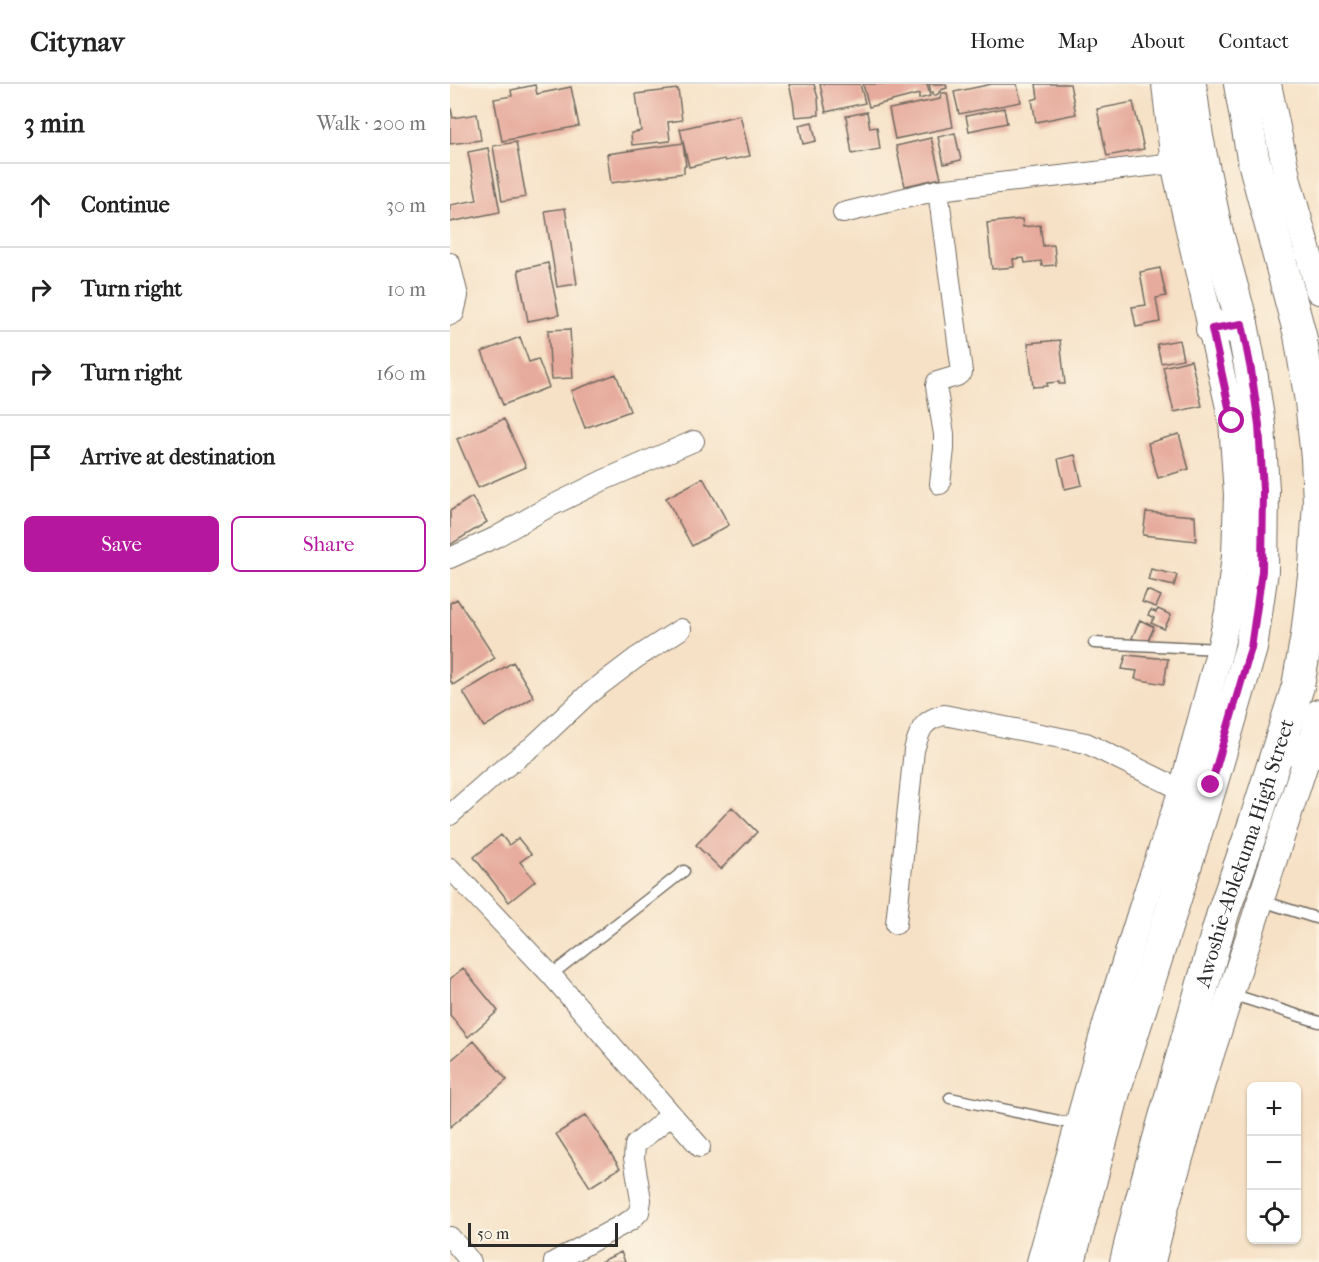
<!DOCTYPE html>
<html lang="en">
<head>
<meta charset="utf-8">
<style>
  :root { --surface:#fff; --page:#f2f2f2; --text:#222; --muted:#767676; --line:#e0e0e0; --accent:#b5179e }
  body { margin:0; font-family:"IM FELL French Canon",serif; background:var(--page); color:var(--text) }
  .controls { position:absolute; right:18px; bottom:18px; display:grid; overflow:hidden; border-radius:9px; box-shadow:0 2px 4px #0004 }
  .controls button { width:54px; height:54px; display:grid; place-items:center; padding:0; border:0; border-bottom:2px solid var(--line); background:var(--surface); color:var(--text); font:30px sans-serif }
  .scale { position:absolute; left:18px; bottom:15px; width:150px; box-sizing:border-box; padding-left:6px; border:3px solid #2b2b2b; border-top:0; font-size:16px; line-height:21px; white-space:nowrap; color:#2b2b2b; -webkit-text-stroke:4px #fcf5e5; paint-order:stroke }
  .stop { position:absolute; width:18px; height:18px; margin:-14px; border:4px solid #b5179e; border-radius:50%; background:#fff }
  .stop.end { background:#b5179e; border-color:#fff; box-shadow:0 2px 6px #0008 }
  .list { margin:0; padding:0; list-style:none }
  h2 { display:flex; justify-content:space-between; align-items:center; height:78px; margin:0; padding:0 24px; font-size:26px }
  h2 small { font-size:20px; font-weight:400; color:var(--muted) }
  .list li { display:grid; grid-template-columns:39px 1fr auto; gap:18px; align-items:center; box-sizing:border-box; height:84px; padding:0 24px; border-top:2px solid var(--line) }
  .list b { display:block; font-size:22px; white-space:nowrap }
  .list em { font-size:20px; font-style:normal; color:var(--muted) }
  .actions { display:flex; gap:12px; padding:18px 24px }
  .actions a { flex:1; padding:14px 0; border:2px solid var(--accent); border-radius:9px; text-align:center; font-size:21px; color:var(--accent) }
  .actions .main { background:var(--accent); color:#fff }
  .icon { flex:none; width:33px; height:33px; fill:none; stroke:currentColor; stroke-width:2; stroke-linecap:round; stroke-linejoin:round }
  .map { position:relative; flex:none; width:869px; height:1178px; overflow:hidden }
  header { display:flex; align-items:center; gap:36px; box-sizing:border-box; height:84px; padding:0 30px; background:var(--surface); border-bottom:2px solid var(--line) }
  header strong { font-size:28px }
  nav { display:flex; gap:33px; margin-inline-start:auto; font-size:21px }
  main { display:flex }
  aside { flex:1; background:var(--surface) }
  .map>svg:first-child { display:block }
</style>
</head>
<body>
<header>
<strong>Citynav</strong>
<nav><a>Home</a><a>Map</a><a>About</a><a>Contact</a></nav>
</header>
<main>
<aside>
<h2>3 min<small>Walk · 200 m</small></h2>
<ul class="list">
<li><svg class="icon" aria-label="ahead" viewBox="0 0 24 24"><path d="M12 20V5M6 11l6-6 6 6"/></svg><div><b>Continue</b></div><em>30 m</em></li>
<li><svg class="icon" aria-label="right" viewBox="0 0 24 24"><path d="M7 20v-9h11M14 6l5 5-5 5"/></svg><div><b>Turn right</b></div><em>10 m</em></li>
<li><svg class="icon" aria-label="right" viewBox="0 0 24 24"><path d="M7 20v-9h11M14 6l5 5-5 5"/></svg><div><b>Turn right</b></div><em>160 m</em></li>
<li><svg class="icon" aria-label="arrive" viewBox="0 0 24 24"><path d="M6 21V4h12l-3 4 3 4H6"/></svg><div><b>Arrive at destination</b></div></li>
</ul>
<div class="actions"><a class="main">Save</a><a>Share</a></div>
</aside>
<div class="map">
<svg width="869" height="1178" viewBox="0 0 869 1178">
  <rect width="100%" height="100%" fill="#fcf5e5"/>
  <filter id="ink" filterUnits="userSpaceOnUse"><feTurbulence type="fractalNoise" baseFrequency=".0167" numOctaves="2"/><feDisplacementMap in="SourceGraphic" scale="12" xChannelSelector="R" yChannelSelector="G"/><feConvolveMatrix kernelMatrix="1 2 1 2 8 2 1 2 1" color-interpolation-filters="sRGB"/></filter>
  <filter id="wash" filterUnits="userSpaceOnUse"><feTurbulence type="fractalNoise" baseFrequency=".008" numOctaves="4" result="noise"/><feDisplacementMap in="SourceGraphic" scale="24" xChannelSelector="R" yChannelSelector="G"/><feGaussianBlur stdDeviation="1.35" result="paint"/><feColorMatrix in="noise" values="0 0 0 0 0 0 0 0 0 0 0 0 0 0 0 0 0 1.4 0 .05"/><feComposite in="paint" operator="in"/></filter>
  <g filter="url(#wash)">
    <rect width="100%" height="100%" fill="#f6e1c6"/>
    <g id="blocks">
      <!-- building -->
      <path fill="#e6ab9d" d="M339,0h25l4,14 1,17 -24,2 -2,-16z
        M370,0h40l5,19 -39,9z
        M413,0h64l3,12 -11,3v-5l-50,13z
        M479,0h17l1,4 -6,2 -3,4 -4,2 -1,-4 -2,1z
        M542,0h25l4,18 -62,12 -5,-22z
        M586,0h34l6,30 -40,8 -4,-22 6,-2z
        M85,1l2,9 34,-7 8,39 -77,15 -8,-42 18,-3 -1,-6z
        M228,5l4,31 -14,2 2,19 -38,4 -1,-12 10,-2 -5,-37z
        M491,9h6l6,34 -58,12 -6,-30 51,-10z
        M683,18l11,47 -37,7 -10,-47z
        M554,24l3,15 -38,8 -3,-15z
        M1,25l2,9 24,-4 4,26 -31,4v-34z
        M417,28l3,16 7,-1 3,22 -28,5 -6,-38z
        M290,31l10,41 -25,5 -1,-2 -35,8 -9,-38z
        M362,38l4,19 -13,3 -4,-19z
        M505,49l6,27 -17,4 -6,-27z
        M481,54l10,40 -36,8 -9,-40z
        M66,58l10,55 -24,4 -9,-55z
        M233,59l3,23h-2v7l-73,10 -4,-29z
        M38,64l12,64 -50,10v-17l27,-5 -9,-48z
        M115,124l12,76 -20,3 -12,-76z
        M572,135l1,8 17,-2 3,21 11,-1 2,20 -14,1 -1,-5 -16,2 -1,-5 -11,1 1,8 -22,2 -5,-46z
        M98,179l11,52 -31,6 -10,-51z
        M710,184l6,28 -10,2 4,24 -24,5 -4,-20 14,-2 -6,-33z
        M120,245l3,49 -22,1 -3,-49z
        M70,253l9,25 9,-3 11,28 -46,18 -21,-53z
        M610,256l5,44h-6v-2l-12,1v3l-14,1 -5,-44z
        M729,256l4,19 -22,4 -4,-19z
        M741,276l11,46 -28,6 -11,-45z
        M166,290l14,37 -45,17 -14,-37z
        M54,335l22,48 -48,21 -21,-49z
        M729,350l10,35 -31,9 -10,-35z
        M625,371l7,30 -17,4 -7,-30z
        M253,394l26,47 -37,21 -26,-48z
        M22,413l15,25 -37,23v-34z
        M696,428l49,4 1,25 -53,-6z
        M701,485l26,6 -3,11 -26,-6z
        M697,506l14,6 -5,11 -14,-5z
        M7,515l38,59 -42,27 -3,-5v-77z
        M708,525l13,6 -7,14 -13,-6 3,-5 -6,-3 3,-5 5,2z
        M690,536l14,7 -8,18 -14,-7z
        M676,571l42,4 -4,25 -29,-5 2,-8 -15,-2z
        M63,578l21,35 -50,30 -21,-35z
        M282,723l25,25 -36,37 -25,-24z
        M51,751l8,10 9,-7 13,16 -11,8 15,19 -26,21 -35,-45z
        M13,884l35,43 -30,26 -18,-22v-36z
        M24,957l33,39 -57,47v-66z
        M136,1031l34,53 -30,19 -34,-53z
        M171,1168l4,10h-25z"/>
    </g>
  </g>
  <g filter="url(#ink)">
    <use href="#blocks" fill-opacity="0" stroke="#726b61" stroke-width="1.5"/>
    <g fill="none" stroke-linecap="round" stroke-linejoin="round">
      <!-- service casing -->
      <g stroke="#726b61" stroke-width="13">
        <path id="service" d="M644,559l126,6
          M812,817l57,18
          M101,891l133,-104
          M781,910l88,28
          M500,1014l128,27"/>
      </g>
      <!-- minor casing -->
      <g stroke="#726b61" stroke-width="22">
        <path id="minor" d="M488,106l24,182 -5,4 -20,6 -1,4 8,48v15l-4,35
          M393,129l95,-23 236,-27
          M0,179l8,33 -4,17 -4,2
          M0,474l46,-21 47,-27 61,-30 90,-39
          M0,731l44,-39 39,-30 53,-50 50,-38 45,-29
          M0,784l101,107 149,172
          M446,840l18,-174c6,-20 8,-30 30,-35l142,28 96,47
          M0,1153l21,25
          M104,1178l77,-42 8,-8 2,-12 -7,-42 1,-13 36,-30"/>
      </g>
      <!-- tertiary casing -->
      <g stroke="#726b61" stroke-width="28">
        <path id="tertiary" d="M818,0l20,97 31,110
          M590,1178l68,-245 39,-125 35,-102 38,-141 8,-37 7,-56 2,-61 -5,-74 -58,-258 -9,-79
          M702,1178l14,-57 42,-142 100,-309 11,-42"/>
      </g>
      <!-- primary casing -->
      <g stroke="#726b61" stroke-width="34">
        <g id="primary">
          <path d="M762,245l30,-5"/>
          <path d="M831,660l27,10"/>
          <path d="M619,1178l45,-170 97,-307 40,-137 11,-77 1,-81 -4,-65 -8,-54 -9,-47 -26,-95 -19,-92 -7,-53"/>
          <path id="s1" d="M676,1178l13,-53 84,-296 32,-91 43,-136 9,-51 8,-68 4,-65 -2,-44 -6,-57 -11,-66 -47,-177 -13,-74"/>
        </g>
      </g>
      <!-- service -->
      <use href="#service" stroke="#fff" stroke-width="10"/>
      <!-- minor -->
      <use href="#minor" stroke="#fff" stroke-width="20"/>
      <!-- tertiary -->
      <use href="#tertiary" stroke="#fff" stroke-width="26"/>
      <!-- primary -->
      <use href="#primary" stroke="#fff" stroke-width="32"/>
    </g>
  </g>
  <g fill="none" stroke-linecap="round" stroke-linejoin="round" filter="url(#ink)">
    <!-- route -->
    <path stroke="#b5179e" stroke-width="8" d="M761,701l40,-137 11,-77 1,-81 -4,-65 -8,-55 -9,-46 -30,5 20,92"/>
  </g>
  <g text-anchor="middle" stroke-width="4.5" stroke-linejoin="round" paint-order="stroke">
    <!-- street labels -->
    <g font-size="21" fill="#2b2b2b" stroke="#fcf5e5">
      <text dy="7" stroke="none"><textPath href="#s1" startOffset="426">Awoshie-Ablekuma High Street</textPath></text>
    </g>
  </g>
</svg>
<div class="controls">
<button>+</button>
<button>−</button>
<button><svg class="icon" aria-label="locate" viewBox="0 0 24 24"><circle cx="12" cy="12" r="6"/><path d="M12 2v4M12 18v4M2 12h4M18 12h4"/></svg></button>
</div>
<div class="scale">50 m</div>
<div class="stop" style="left:782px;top:337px"></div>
<div class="stop end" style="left:761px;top:701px"></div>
</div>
</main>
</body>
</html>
